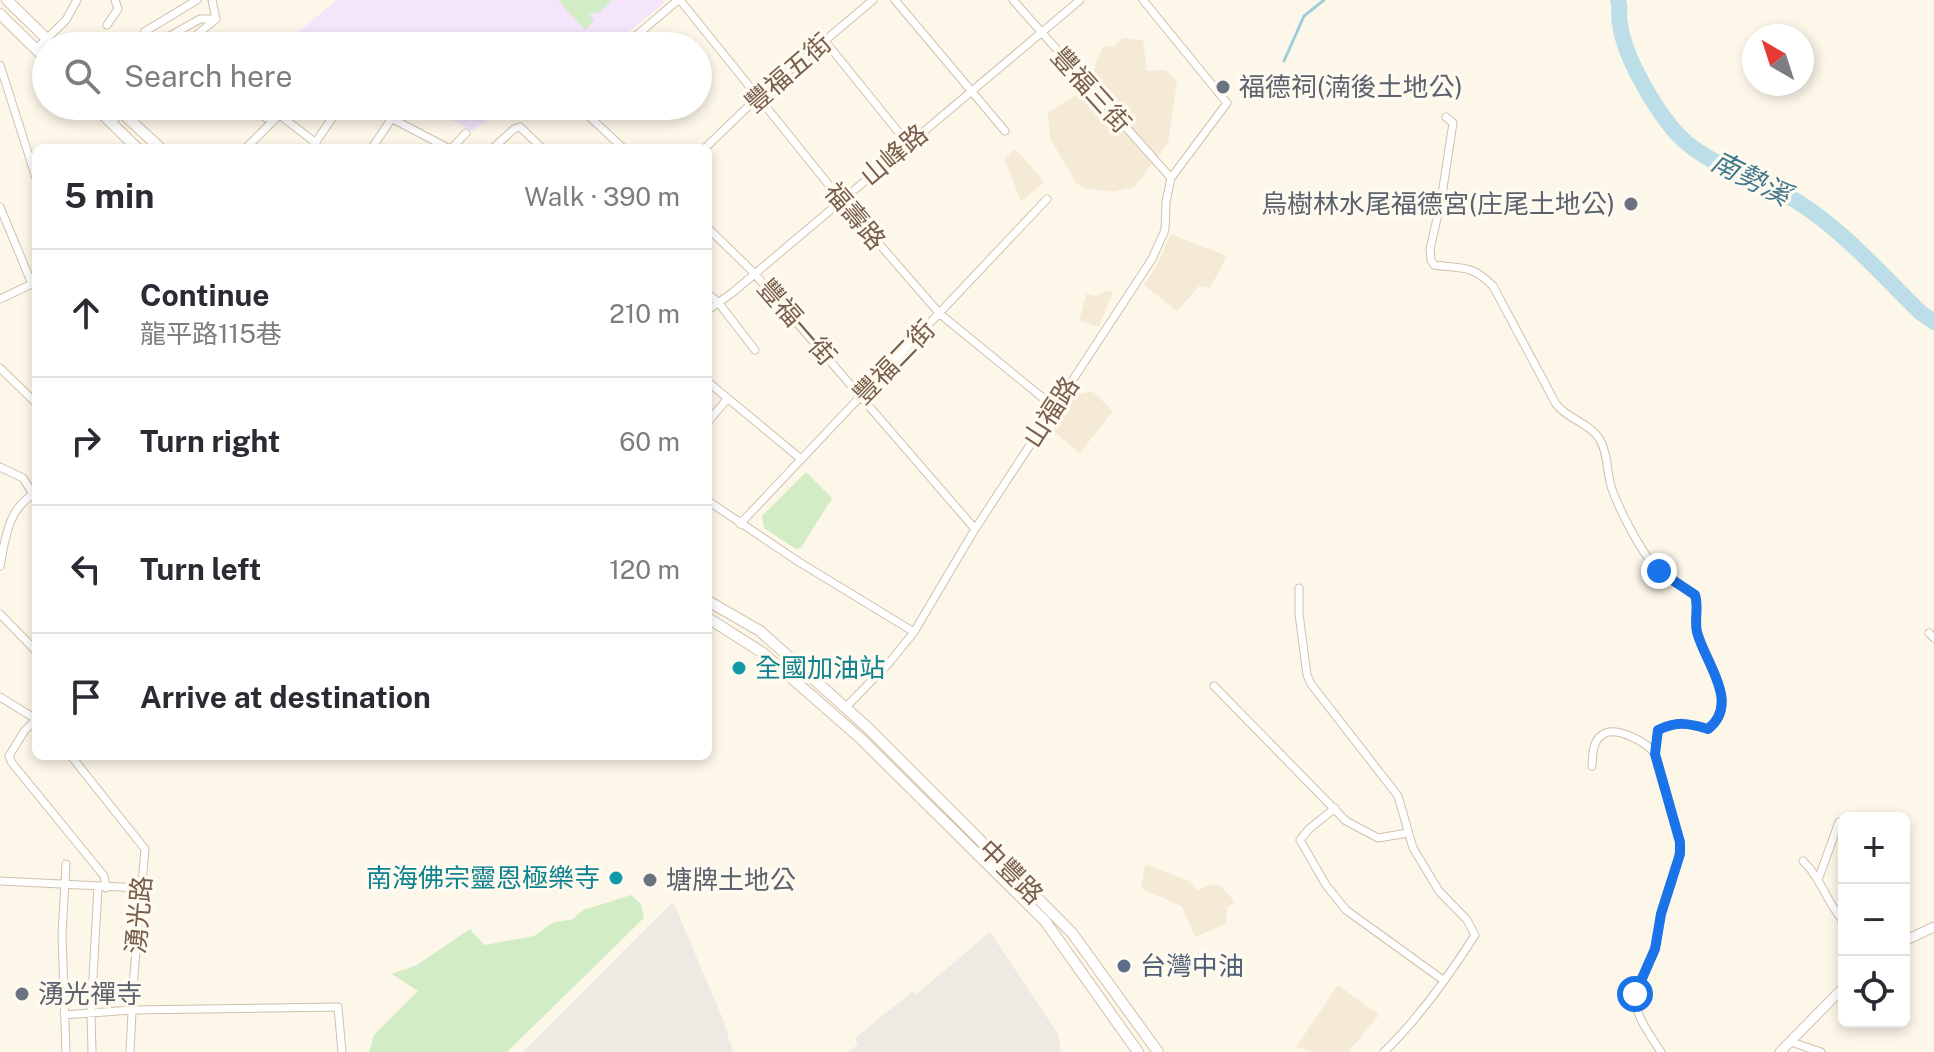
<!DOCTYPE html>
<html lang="en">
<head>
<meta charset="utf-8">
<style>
  :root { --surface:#fff; --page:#f2f2f3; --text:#2b2b33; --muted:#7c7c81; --line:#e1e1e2 }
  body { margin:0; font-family:"Public Sans","Noto Sans TC",sans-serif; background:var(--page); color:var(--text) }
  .controls { position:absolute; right:24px; bottom:24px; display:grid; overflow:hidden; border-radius:12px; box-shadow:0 4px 12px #0003 }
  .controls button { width:72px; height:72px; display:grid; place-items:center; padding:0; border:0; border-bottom:2px solid var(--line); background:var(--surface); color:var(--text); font:40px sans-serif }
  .compass { position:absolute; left:1742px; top:24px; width:72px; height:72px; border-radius:50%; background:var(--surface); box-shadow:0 4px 12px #0003; rotate:321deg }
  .stop { position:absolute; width:24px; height:24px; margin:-18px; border:6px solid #1a73e8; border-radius:50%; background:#fff }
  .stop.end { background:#1a73e8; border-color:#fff; box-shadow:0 2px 8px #0008 }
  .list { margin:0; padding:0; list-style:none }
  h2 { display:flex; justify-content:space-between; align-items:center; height:104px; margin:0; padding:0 32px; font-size:34px }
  h2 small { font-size:26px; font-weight:400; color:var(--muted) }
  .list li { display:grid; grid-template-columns:52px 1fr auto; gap:24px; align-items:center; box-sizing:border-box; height:128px; padding:0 32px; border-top:2px solid var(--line) }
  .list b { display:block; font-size:30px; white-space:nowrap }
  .list p { margin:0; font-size:26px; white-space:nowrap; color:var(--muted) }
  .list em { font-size:26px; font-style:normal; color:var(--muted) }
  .icon { flex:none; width:44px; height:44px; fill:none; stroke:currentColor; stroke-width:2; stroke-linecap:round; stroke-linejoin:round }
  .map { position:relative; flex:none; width:1934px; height:1052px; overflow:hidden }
  .search { position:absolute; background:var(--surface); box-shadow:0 4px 12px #0003; left:32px; top:32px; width:680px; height:88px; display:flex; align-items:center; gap:20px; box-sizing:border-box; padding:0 28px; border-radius:44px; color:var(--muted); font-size:30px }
  .panel { position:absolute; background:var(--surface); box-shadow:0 4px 12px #0003; left:32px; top:144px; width:680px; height:616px; border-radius:12px }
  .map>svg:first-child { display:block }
</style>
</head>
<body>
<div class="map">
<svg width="1934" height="1052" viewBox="0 0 1934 1052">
  <rect width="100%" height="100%" fill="#fdf7e9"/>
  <!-- residential -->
  <path fill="#f5ead6" d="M1123,38l20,2 4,31 18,-1 12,10 -9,63 -34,44 -21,5 -29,-4 -8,-5 -26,-45 -2,-25 44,-28 3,-20 8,-18 12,-1z
    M1015,149l30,33 -24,19 -17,-42z
    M1171,234l56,22 -17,32 -11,-2 -22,25 -33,-26 13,-20z
    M1104,291l9,1 -14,35 -20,-6 7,-27 10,2z
    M1092,391l21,20 -33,42 -27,-22 20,-36z
    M1145,864l42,16 11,10 15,-6 9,3 13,15 -8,6 -1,16 -31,13 -13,-30 -41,-19z
    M1338,985l41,30 -31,37h-33l-19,-5z"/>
  <!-- industrial -->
  <path fill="#eee9e2" d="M673,902l49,115 11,35h-210z
    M990,932l68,102 3,18h-212l9,-8 -3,-6 58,-47 4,3z"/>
  <!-- education -->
  <path fill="#f4e5fa" d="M337,0h326l2,2 -53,44h-300l-19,-10z
    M426,106h79l-32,25z"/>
  <!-- green -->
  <path fill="#d2ecc6" d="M558,0h54l-12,12 -11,2 5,7 -9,9z
    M806,472l26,26 -31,50 -5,1 -32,-21 -2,-12z
    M631,895l10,9 3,14 -137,134h-138l5,-17 44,-44 -26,-17 25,-9 53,-36 14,16 50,-9 18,-13 21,-4 10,-9z"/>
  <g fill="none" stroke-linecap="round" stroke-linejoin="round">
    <!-- stream -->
    <path stroke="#a1cddb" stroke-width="3" d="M1284,61l20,-45 20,-16"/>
    <!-- river -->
    <path stroke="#bbdee8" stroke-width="16" d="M1618,0c3,8 0,16 2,24 4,32 32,79 52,104 30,38 87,49 126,74 47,30 84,73 123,111l13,9"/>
    <!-- minor casing -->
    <g stroke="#d0c0ad" stroke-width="9">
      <path id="minor" d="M680,0l161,200 99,114 114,93
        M895,0l110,131
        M1013,0l158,178
        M107,25l11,-16 -3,-9
        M144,32l53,-32
        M825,41l83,103
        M152,46l48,-27h16
        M183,46l33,-27 -4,-19
        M198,46h2
        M624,46l54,-46
        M36,49l30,-29 11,-20
        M0,65l36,113
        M254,106l12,12 15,-2 35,27
        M368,106l80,42
        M578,106l45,42
        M1446,117l7,6 -12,78 -11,48 1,11 3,5c29,4 37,-1 59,21l63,118c11,15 32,18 43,34 10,16 7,37 14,54 8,21 30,64 46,79 11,11 25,14 36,24 4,13 -1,25 2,37 8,31 45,71 11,97 -20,-6 -31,-8 -50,1l-3,24
        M111,123l16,-17
        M246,148l32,-32
        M312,148l28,-42
        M372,148l20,-30
        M452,148l14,-15
        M493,148l21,-19 6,-2 22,21
        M705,148l53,-51 115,-97
        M0,207l32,77
        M708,228l46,45 221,256
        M708,294l10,8 37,48
        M0,299l34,-16
        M708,310l24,-17 348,-293
        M0,368l36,35
        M708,382l93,77
        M708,422l19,-23
        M0,467l23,11 10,16
        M708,501l91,61 115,70
        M740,524l307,-325
        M0,566c5,-27 8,-59 36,-73
        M1299,588v26l8,61 4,9 87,112 15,52 26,43 28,29 8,15c-26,41 -56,83 -91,117
        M0,614l36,37
        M1929,633l5,5
        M1214,686l132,135 32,17 30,-5
        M0,697l31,19
        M845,708l44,-45 25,-31 61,-103 177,-270 13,-29 1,-28 5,-24 56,-75 -84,-103
        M36,720l-11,10 -16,26 3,7 92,113 2,12
        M71,756l74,93 -11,125 -4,78
        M1592,766c1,-11 0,-24 10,-31 13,-10 45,7 53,19l25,88c0,25 -14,48 -19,72 -3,12 -2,25 -7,37 -21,54 -28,49 7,101
        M1335,808l-26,21 -9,11 26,45 20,25 97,70
        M1803,861c19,18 23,41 41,61
        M66,864l-4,71 4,117
        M1818,880l21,-58
        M0,881l141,7
        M64,1015l68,-5 206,-3 4,45
        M1791,1042l30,10
        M92,1052l-1,-38 7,-127"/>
    </g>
    <!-- tertiary casing -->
    <g stroke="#d0c0ad" stroke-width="11">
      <path id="tertiary" d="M1904,941l30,-14
        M1780,1052l64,-65"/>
    </g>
    <!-- secondary casing -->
    <g stroke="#d3c1ab" stroke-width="12">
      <path id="secondary" d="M7,0l47,46
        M0,14l46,45
        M94,106l43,42
        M115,106l45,42
        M708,601l52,30 108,97 96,96 108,109 86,119
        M708,618l55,35 97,85 185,183 93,131"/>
    </g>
    <!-- minor -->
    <use href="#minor" stroke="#fff" stroke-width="7"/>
    <!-- tertiary -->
    <use href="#tertiary" stroke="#fff" stroke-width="9"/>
    <!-- secondary -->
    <use href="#secondary" stroke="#fff" stroke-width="10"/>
  </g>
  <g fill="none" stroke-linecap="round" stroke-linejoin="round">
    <!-- route -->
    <path stroke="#1a73e8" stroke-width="10" d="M1635,994l20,-45 6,-35 19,-60v-12l-25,-88 3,-24c19,-9 30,-7 50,-1 33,-26 -3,-66 -11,-97 -3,-12 2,-24 -2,-37l-36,-24"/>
  </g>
  <!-- markers -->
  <g fill="#6b7280" stroke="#fffaf0" stroke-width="3">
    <circle cx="1223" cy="87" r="8"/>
    <circle cx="1631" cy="204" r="8"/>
    <circle cx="650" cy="880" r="8"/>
    <circle cx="22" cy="994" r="8"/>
  </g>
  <g fill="#0f9aa8" stroke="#fffaf0" stroke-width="3">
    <circle cx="739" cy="668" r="8"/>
    <circle cx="616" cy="878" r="8"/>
  </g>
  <circle fill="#5c6f8a" stroke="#fffaf0" stroke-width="3" cx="1124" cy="966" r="8"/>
  <g text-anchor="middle" stroke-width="7" stroke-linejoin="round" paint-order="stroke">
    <!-- street labels -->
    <g font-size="26" fill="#795f4b" stroke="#fffaf0">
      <text transform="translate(788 73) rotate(-41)" y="9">豐福五街</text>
      <text transform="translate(1091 90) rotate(48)" y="9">豐福三街</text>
      <text transform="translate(894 155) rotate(-40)" y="9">山峰路</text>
      <text transform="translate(855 216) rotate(50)" y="9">福壽路</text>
      <text transform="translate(797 322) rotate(49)" y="9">豐福一街</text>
      <text transform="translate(894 362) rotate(-46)" y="9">豐福二街</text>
      <text transform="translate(1051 412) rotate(-57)" y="9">山福路</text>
      <text transform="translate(1011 872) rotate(45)" y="9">中豐路</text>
      <text transform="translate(139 915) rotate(-85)" y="9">湧光路</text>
    </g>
    <!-- worship labels -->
    <g font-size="26" fill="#5b616d" stroke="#fffaf0" text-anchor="start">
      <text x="1239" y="96">福德祠(湳後土地公)</text>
      <text x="1615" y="213" text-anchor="end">烏樹林水尾福德宮(庄尾土地公)</text>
      <text x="666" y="889">塘牌土地公</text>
      <text x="38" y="1003">湧光禪寺</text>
    </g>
    <!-- culture labels -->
    <g font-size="26" fill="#0d838f" stroke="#fffaf0" text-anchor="start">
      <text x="755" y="677">全國加油站</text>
      <text x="600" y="887" text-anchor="end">南海佛宗靈恩極樂寺</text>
    </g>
    <!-- service labels -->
    <g font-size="26" fill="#4e5e75" stroke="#fffaf0" text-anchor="start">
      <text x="1140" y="975">台灣中油</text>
    </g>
    <!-- water labels -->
    <g font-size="28" font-style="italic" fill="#437a8d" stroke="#fffaf0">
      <text transform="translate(1751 178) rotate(27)" y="10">南勢溪</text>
    </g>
  </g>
</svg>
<div class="controls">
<button>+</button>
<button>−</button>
<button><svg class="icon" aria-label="locate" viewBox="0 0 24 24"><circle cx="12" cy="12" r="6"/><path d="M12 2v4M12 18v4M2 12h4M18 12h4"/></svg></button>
</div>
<svg class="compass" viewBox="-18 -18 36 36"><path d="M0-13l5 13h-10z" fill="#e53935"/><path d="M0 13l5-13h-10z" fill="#7c7c81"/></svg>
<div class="stop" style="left:1635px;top:994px"></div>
<div class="stop end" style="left:1659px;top:571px"></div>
<div class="search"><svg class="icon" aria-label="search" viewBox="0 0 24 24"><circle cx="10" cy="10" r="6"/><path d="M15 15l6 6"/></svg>Search here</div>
<section class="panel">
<h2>5 min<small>Walk · 390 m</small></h2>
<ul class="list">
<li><svg class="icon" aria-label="ahead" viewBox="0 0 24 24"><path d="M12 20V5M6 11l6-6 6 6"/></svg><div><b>Continue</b><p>龍平路115巷</p></div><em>210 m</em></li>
<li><svg class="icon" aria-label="right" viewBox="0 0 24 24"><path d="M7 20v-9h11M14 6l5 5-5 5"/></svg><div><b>Turn right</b></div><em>60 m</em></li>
<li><svg class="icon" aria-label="left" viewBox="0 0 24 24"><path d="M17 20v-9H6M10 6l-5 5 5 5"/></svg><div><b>Turn left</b></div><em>120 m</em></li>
<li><svg class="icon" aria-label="arrive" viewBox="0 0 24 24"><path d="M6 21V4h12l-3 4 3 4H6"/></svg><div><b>Arrive at destination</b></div></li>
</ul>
</section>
</div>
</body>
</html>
